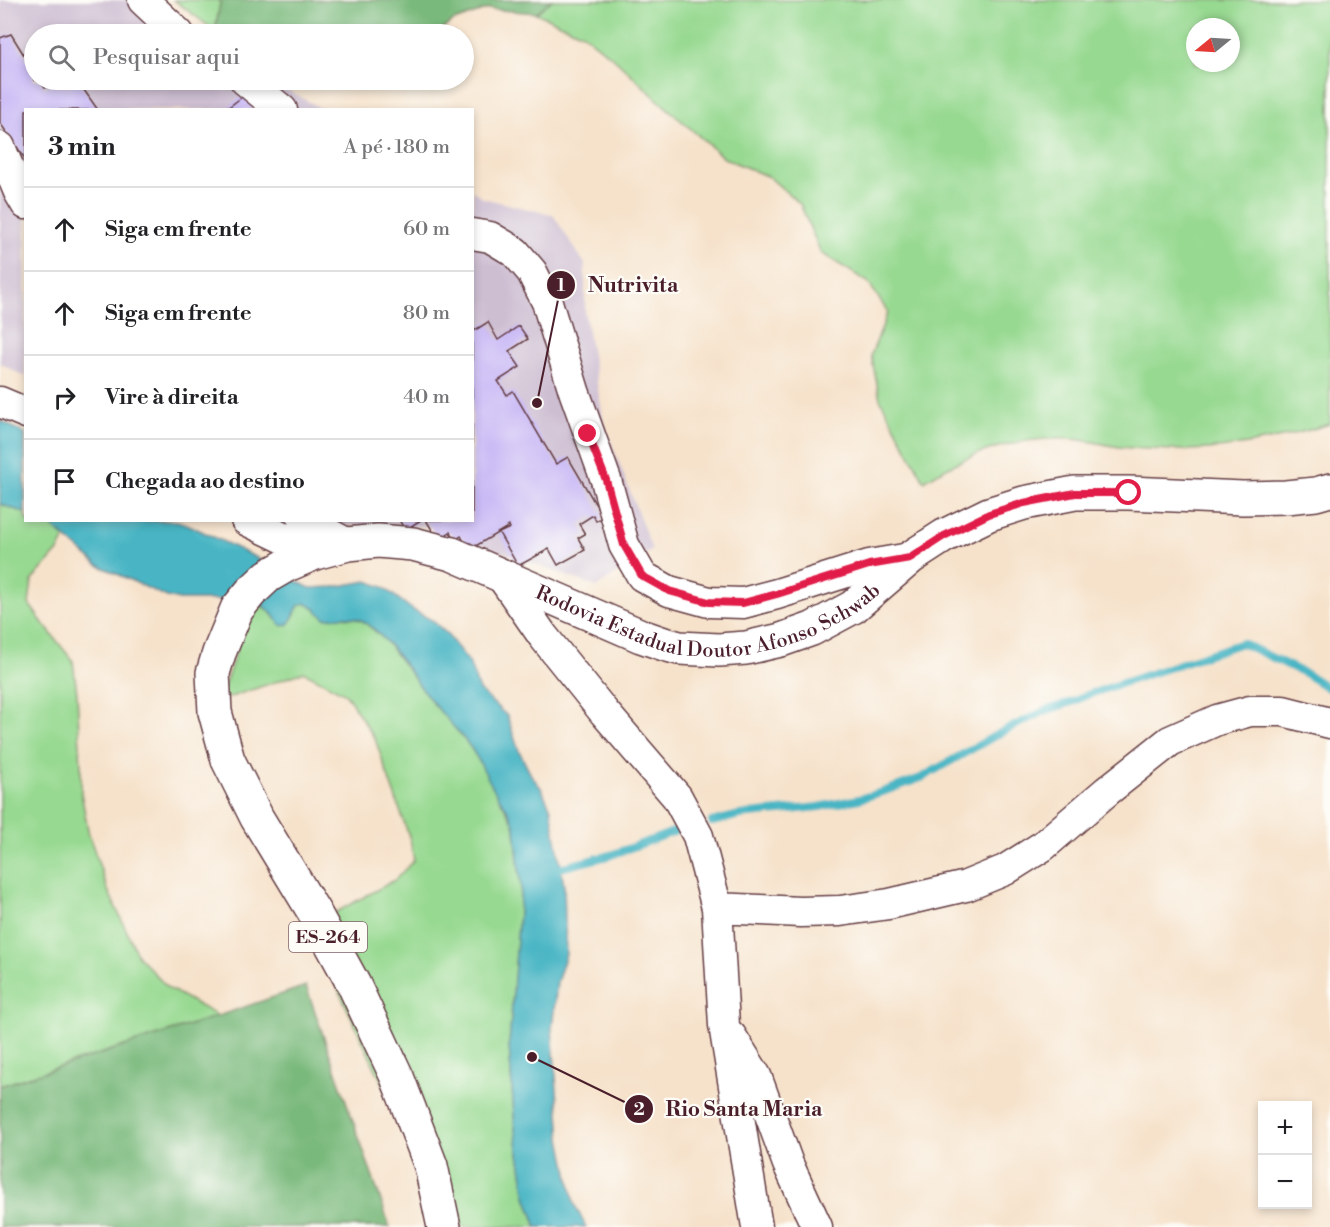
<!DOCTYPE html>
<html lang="pt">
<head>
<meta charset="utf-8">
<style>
  :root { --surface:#fff; --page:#f2f2f2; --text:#202124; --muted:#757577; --line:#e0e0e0 }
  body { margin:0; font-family:"Libre Bodoni",serif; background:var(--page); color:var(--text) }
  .controls { position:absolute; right:18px; bottom:18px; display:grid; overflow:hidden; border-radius:0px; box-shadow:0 3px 9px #0003 }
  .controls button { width:54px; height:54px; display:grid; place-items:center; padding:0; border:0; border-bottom:2px solid var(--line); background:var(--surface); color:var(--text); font:30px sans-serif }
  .compass { position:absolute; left:1186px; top:18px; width:54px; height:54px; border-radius:50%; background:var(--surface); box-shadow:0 3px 9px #0003; rotate:252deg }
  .stop { position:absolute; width:18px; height:18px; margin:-14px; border:4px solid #e11d48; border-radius:50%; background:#fff }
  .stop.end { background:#e11d48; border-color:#fff; box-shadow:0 2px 6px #0008 }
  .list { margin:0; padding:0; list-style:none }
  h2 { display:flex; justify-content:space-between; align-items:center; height:78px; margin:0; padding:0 24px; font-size:26px }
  h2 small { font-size:20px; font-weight:400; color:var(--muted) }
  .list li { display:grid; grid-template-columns:39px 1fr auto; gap:18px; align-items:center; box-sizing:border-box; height:84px; padding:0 24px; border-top:2px solid var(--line) }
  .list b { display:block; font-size:22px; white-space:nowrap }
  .list em { font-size:20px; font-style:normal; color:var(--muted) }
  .icon { flex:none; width:33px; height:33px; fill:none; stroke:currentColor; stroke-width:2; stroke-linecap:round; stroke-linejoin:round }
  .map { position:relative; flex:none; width:1330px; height:1227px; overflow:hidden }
  .search { position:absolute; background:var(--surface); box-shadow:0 3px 9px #0003; left:24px; top:24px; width:450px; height:66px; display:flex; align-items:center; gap:15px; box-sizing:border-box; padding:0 21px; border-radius:33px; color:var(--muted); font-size:22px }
  .panel { position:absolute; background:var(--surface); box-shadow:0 3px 9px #0003; left:24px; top:108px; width:450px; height:414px; border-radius:0px }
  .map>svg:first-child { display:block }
</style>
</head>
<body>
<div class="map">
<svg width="1330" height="1227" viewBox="0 0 1330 1227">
  <rect width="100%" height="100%" fill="#fdfcf7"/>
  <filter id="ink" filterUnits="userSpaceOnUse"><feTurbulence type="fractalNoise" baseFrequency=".0167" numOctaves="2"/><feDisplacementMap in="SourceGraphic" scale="12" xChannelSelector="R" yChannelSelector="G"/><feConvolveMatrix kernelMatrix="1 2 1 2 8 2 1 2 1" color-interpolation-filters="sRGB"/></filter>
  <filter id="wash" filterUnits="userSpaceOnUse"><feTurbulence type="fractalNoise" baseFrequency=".008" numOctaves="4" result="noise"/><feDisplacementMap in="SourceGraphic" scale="24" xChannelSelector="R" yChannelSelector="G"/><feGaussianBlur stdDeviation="1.35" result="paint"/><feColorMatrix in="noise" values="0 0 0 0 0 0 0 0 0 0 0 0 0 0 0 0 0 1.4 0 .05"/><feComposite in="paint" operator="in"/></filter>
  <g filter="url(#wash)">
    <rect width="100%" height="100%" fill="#f6e2cb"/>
    <!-- industrial -->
    <path fill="#cdbed2" d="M0,0h162l36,34h-164v46h235l53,29 -296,1 -1,267 -25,-14z
      M473,191l10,7 70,17 32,49v51l19,108 48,127 -55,37 -164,-60 -43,-2 -57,1 -37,7 -21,-12 197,-1z"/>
    <!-- green -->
    <path fill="#97d991" stroke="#707c5e" stroke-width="1.5" fill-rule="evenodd" d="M174,0h46v4l-5,27z
      M552,0h778v424c-46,14 -94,25 -143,26 -22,0 -46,-1 -68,-3 -17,-3 -32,-7 -49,-8 -53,-3 -102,14 -146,42l-44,-82 -9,-44 17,-43 -20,-30 -47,-29 -21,-49 -31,-27 -45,-19 -66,-58 -41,-39 -34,-27 -47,-21zM1195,27h36v36h-36z
      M0,504l25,9 1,7 20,1 19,17 -7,13 -26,29 -3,24 16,22 28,35 4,33 4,72v27l8,42 18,53 31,68 30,32 50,28 -218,70z
      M305,603l9,5 14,10 8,-1 19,1 8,3 22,19 47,62 19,21 20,25 14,21 12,26 17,28 7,64 -12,158 6,84 11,67 11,31h-98l-23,-72 -107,-228 86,-47 19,-20 -4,-21 -35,-100 -29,-45 -42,-22 -85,29 33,-96c15,2 16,3 24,15l16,-1 7,-14z"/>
    <!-- forest -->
    <path fill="#79b97b" stroke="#626c53" stroke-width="1.5" d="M220,0h332l-16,13 -48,-4 -34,12 -19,13h-213l-7,-3 5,-27z
      M306,986l84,241h-390v-141l218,-70z"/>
    <!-- water -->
    <path fill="#49b5c4" stroke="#4a6a78" stroke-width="1.5" d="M0,420l25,14v79l-25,-9z
      M46,521h131l10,3 70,34 29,18 24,12 24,-1 33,-6 16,6 30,23 19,10 14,13 23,29 10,28 28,26 12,35 12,24 10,13 10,21 13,77 2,68 -9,28 -5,47 9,109 13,65 12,24h-49l-11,-31 -11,-67 -6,-84 12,-158 -6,-59c-2,-12 -10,-21 -17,-32 -10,-15 -16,-32 -27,-48 -12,-17 -28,-32 -41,-49 -19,-23 -43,-65 -69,-79 -12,-6 -25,-2 -36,-2l-11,-10 -9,-5 -6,2 -10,19 -7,2c-6,-6 -10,-14 -18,-20l-45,-6h-40l-12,-3 -69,-32z"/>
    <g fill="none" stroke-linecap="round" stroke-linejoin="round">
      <!-- stream -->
      <path stroke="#49b5c4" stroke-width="8" d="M712,822l28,-7 79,-8 40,-8 26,-8 36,-13 79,-45 44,-22 31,-10 12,-6 155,-52 64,31 24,15
        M552,870l59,-15 65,-24"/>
    </g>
    <g id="blocks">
      <!-- building -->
      <path fill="#c3b1f5" d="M11,34l23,37v9h6l5,8 13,-8h19l21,30h-72v50l-26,-37v-85z
        M251,90l14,20h-40z
        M488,322l10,18 21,-14 9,13 -19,12 11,16 -22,14 9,14 6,-4 43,73 12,-7 35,60 -7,4 -3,-6 -14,9 6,10 -7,4 7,12 -27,15 -9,-16 -31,17 -19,-33 11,-5 -1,-2 -40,24 -8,-14 -6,4 -5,-8 -12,8 -12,-20h46v-188z
        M399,520h22l-16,10z"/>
    </g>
  </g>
  <g filter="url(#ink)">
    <use href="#blocks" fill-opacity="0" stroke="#643c43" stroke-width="1.5"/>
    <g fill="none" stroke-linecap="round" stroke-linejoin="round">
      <!-- minor casing -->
      <g stroke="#643c43" stroke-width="33">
        <path id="minor" d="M143,0l36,34
          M245,80l37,30
          M0,147l19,45 7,12
          M472,234l18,3 25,15 17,20 15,30 27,89 32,89 18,65 18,31 27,15 40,11 34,1 34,-9 92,-29 41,-7
          M0,402l26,11
          M246,520l69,33
          M303,520l45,24
          M502,577l41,59 61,76 73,85 21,39 19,72 7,117 33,202
          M717,908l83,4 40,-1 49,-7 77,-18 39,-16 38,-24 64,-55 63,-50 47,-21 33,-9h33l47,12
          M731,1036l25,40 32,88 29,63"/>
      </g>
      <!-- major casing -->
      <g stroke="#643c43" stroke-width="36">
        <g id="major">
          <path id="s1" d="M444,1227l-13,-61 -34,-89 -43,-92 -40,-73 -57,-94 -29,-58 -13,-48 -2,-39 6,-20 18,-44 14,-17 17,-16 19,-11 28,-12 33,-9 30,-3 35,3 39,10 189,82 23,8 15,4 40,2 27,-2 35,-8 31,-11 41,-22 57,-49 34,-22 45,-22 35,-11 51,-10h54l114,5 43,-1 30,-3 14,-4"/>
        </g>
      </g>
      <!-- minor -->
      <use href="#minor" stroke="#fff" stroke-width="30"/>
      <!-- major -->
      <use href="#major" stroke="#fff" stroke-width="33"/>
    </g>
  </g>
  <g fill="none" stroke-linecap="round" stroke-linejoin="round" filter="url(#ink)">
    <!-- route -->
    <path stroke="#e11d48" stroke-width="8" d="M588,434l18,46 18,65 18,31 27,15 40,11 34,1 34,-9 92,-29 41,-7 34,-22 45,-22 35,-11 51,-10h54"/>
  </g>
  <g text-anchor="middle" stroke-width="4.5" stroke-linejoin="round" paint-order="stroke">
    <!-- shield labels -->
    <rect fill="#fdfcf7" stroke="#806168" stroke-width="1.5" x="289" y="922" width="78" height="30" rx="4.5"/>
    <g font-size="18" font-weight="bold" fill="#4a1f2b">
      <text x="328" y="943">ES-264</text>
    </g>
    <!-- street labels -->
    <g font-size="20" fill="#4a1f2b" stroke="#fdfcf7">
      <text dy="7" stroke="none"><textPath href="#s1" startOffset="1188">Rodovia Estadual Doutor Afonso Schwab</textPath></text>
    </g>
  </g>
  <!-- callouts -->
  <path fill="none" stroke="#4a1f2b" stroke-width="2" d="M537 403L561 285M532 1057L639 1109"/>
  <g fill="#4a1f2b" stroke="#fdfcf7" stroke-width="2">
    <circle cx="537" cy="403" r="6"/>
    <circle cx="532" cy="1057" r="6"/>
    <circle cx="561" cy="285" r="15"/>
    <circle cx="639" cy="1109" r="15"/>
  </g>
  <g font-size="18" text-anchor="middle" font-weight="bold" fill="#fff">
    <text x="561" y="291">1</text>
    <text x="639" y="1115">2</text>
  </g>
  <g font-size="21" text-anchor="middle" font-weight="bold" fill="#4a1f2b" stroke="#fdfcf7" stroke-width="4.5" stroke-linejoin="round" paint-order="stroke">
    <text x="633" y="292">Nutrivita</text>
    <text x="744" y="1116">Rio Santa Maria</text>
  </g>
</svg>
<div class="controls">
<button>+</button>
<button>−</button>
</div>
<svg class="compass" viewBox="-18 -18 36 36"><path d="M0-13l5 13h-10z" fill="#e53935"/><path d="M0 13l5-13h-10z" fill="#757577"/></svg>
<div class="stop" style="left:1129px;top:493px"></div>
<div class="stop end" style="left:588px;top:434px"></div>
<div class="search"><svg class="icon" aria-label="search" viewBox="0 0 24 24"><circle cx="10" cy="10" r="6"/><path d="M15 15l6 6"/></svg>Pesquisar aqui</div>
<section class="panel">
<h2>3 min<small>A pé · 180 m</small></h2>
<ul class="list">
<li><svg class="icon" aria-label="ahead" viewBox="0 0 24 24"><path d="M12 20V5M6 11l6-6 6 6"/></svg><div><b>Siga em frente</b></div><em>60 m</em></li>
<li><svg class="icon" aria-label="ahead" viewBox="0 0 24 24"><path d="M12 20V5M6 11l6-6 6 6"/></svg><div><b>Siga em frente</b></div><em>80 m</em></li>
<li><svg class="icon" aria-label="right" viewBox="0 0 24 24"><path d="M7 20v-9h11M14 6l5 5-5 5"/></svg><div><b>Vire à direita</b></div><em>40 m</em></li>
<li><svg class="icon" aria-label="arrive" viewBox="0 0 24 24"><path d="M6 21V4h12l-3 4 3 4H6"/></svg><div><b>Chegada ao destino</b></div></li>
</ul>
</section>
</div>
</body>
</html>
